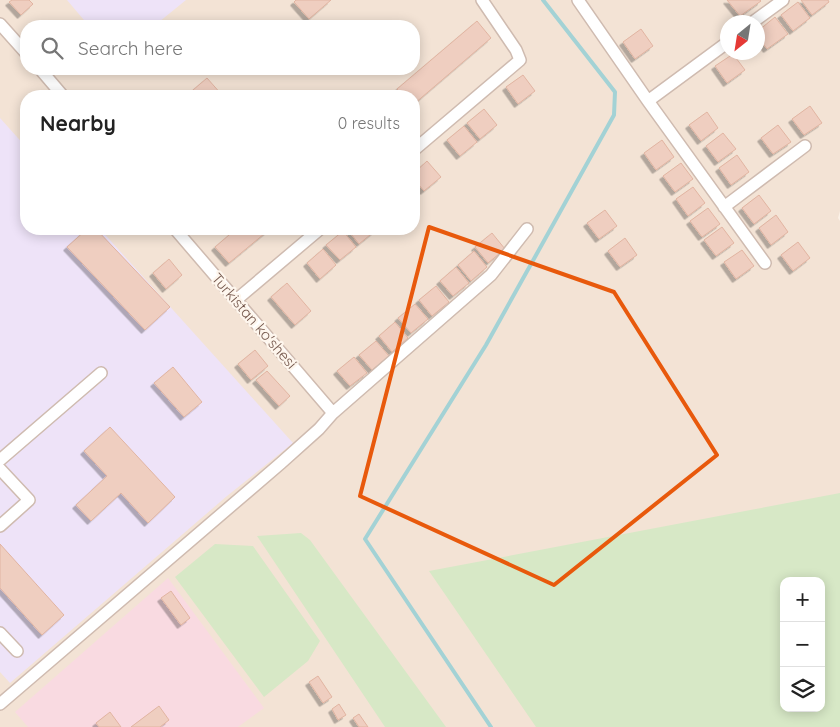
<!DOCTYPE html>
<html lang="en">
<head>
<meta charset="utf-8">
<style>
  :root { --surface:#fff; --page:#f2f2f2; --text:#222; --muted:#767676; --line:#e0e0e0 }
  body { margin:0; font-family:Quicksand,sans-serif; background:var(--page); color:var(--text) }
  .controls { position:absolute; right:15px; bottom:15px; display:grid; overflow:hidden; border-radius:10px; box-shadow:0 2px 12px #0003 }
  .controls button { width:45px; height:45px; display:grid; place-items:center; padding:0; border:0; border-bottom:1px solid var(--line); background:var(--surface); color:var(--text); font:25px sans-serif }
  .compass { position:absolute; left:720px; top:15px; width:45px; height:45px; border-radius:50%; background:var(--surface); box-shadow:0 2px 12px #0003; rotate:210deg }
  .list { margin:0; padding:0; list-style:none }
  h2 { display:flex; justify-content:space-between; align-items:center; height:65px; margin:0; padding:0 20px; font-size:21px }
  h2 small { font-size:16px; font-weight:400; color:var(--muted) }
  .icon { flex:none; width:28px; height:28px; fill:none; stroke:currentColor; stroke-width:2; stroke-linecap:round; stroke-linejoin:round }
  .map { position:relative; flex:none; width:840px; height:727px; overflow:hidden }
  .search { position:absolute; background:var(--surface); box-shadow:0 2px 12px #0003; left:20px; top:20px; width:400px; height:55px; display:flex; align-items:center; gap:12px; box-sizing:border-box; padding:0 18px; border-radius:20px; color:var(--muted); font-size:19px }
  .panel { position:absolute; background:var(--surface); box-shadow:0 2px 12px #0003; left:20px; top:90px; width:400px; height:145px; border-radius:20px }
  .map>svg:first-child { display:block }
</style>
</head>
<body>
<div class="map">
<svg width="840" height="727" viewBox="0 0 840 727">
  <defs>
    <filter id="shadow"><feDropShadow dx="-3.5" dy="3.5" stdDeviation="0" flood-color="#0004"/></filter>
  </defs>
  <rect width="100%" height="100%" fill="#fbf1e7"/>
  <!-- residential -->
  <path fill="#f3e3d5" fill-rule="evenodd" d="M0,0h840v211l-2,7 2,3v506h-840zM728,22h30v30h-30zM26,26h388v43h-388zM26,96h388v133h-388zM784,581h37v127h-37z"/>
  <!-- education -->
  <path fill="#eee3f8" d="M67,0h119l-32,26h-65z
    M0,118l26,29v82h74l193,214 -66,53 -217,187 -10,-11z"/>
  <!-- medical -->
  <path fill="#f9dae1" d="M168,578l96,130 -26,19h-210l-13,-15z"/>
  <!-- green -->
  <path fill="#d7e8c6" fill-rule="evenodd" d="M840,493v234h-304l-107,-156zM784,581h37v127h-37z
    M301,533l9,7 136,187h-61l-128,-191z
    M215,544l38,2 67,95 -12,20 -44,36 -89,-120z"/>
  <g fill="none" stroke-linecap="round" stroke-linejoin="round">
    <!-- stream -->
    <path stroke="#a3d2d5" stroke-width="4" d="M491,727l-126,-188 121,-194 128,-230 1,-23 -72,-92"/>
  </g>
  <!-- building -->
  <path fill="#efcec0" stroke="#e1b4a1" filter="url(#shadow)" d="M12,0h17l4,4 -12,11 -12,-13z
    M296,0h35l-22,19 -15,-17z
    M727,0h33l1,1 -21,15z
    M801,0h27l1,2 -17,13z
    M798,2l12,16 -17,13 -12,-16z
    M775,17l13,17 -21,15 -9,-12v-6z
    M477,21l14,17 -77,66v-8h-10l-7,-7z
    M641,29l12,17 -18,13 -12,-17z
    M733,54l12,16 -18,13 -12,-17z
    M523,75l12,16 -17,13 -12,-17z
    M207,78l15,17 -2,1h-34z
    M810,106l12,17 -18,12 -12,-16z
    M484,109l13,16 -17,14 -13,-16z
    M707,112l11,16 -17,13 -12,-16z
    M778,125l13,17 -18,12 -12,-16z
    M464,126l13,16 -17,14 -13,-16z
    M723,133l13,16 -18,13 -12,-16z
    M662,140l12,17 -18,13 -12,-17z
    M737,155l12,17 -18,13 -12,-17z
    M427,161l14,16 -17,14 -10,-12v-6z
    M681,163l12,16 -18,13 -12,-16z
    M693,187l12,16 -17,13 -12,-17z
    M759,195l12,16 -17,13 -12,-16z
    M708,208l12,16 -18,13 -12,-16z
    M605,210l12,16 -18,13 -12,-16z
    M776,215l12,17 -17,13 -12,-17z
    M722,227l12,16 -18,13 -12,-16z
    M87,229h9l74,78 -25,23 -78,-83z
    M236,229h34l-41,34 -14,-16z
    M347,229h28l1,1 -17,14z
    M343,231l13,16 -16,13 -14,-15z
    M492,233l13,16 -17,14 -13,-16z
    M625,238l12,17 -17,12 -12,-16z
    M798,242l12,16 -17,13 -12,-16z
    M323,249l13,16 -16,14 -13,-16z
    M742,250l12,16 -18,13 -12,-17z
    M474,251l13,16 -16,14 -13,-16z
    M169,259l13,16 -16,14 -13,-16z
    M456,267l13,16 -16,13 -13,-15z
    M287,283l24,28 -16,14 -24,-28z
    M436,286l13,16 -17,14 -13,-16z
    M415,304l13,15 -17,14 -13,-15z
    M395,322l13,16 -16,14 -13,-16z
    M376,341l13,15 -17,14 -13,-15z
    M255,350l13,16 -17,14 -13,-16z
    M354,357l13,16 -17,13 -13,-15z
    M173,367l29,35 -18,15 -30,-34z
    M267,371l23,25 -11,10 -23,-26z
    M110,427l65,70 -27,26 -27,-30 -30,28 -15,-16 31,-29 -23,-25z
    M0,544l64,71 -22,20 -42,-47z
    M171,591l19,27 -9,7 -20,-27z
    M318,676l14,21 -9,6 -14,-21z
    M339,704l7,11 -8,5 -6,-11z
    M159,706l10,14 -9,7h-29z
    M110,712l11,15h-22l-3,-4z
    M359,714l9,13h-9l-6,-9z"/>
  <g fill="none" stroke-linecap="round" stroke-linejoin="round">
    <!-- street casing -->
    <g stroke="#cfbbb0" stroke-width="14">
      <path id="street" d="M578,0l70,101 117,162
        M753,22l30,-22
        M0,24l26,29
        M40,69l23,27
        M648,101l80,-59
        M414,150l106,-90 -4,-10 -34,-50
        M724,207l81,-61
        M175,229l158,184
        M236,300l84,-71
        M0,460l101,-87
        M0,469l29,31 -29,26
        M0,633l17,18
        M0,704l281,-241 38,-34 14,-16 158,-138 36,-46"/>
    </g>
    <!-- street -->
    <use href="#street" stroke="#fff" stroke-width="11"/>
  </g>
  <!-- marked area -->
  <path fill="none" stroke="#e8590c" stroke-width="4" stroke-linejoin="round" d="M429,227l185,65 103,163 -163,130 -194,-89z"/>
  <g text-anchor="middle" stroke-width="4.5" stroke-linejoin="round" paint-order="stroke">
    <!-- street labels -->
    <g font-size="15" fill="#74574c" stroke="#fef6ed">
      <text transform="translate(254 321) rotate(49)" y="5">Turkistan ko'shesi</text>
    </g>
  </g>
</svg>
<div class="controls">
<button>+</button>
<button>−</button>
<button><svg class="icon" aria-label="layers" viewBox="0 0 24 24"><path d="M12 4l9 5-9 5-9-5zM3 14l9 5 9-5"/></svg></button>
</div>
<svg class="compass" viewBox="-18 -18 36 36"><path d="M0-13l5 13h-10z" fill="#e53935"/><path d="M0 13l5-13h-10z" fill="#767676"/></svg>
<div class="search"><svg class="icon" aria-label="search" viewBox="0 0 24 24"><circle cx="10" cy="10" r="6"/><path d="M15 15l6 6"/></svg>Search here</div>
<section class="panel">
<h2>Nearby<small>0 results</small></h2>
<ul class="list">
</ul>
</section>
</div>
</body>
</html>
